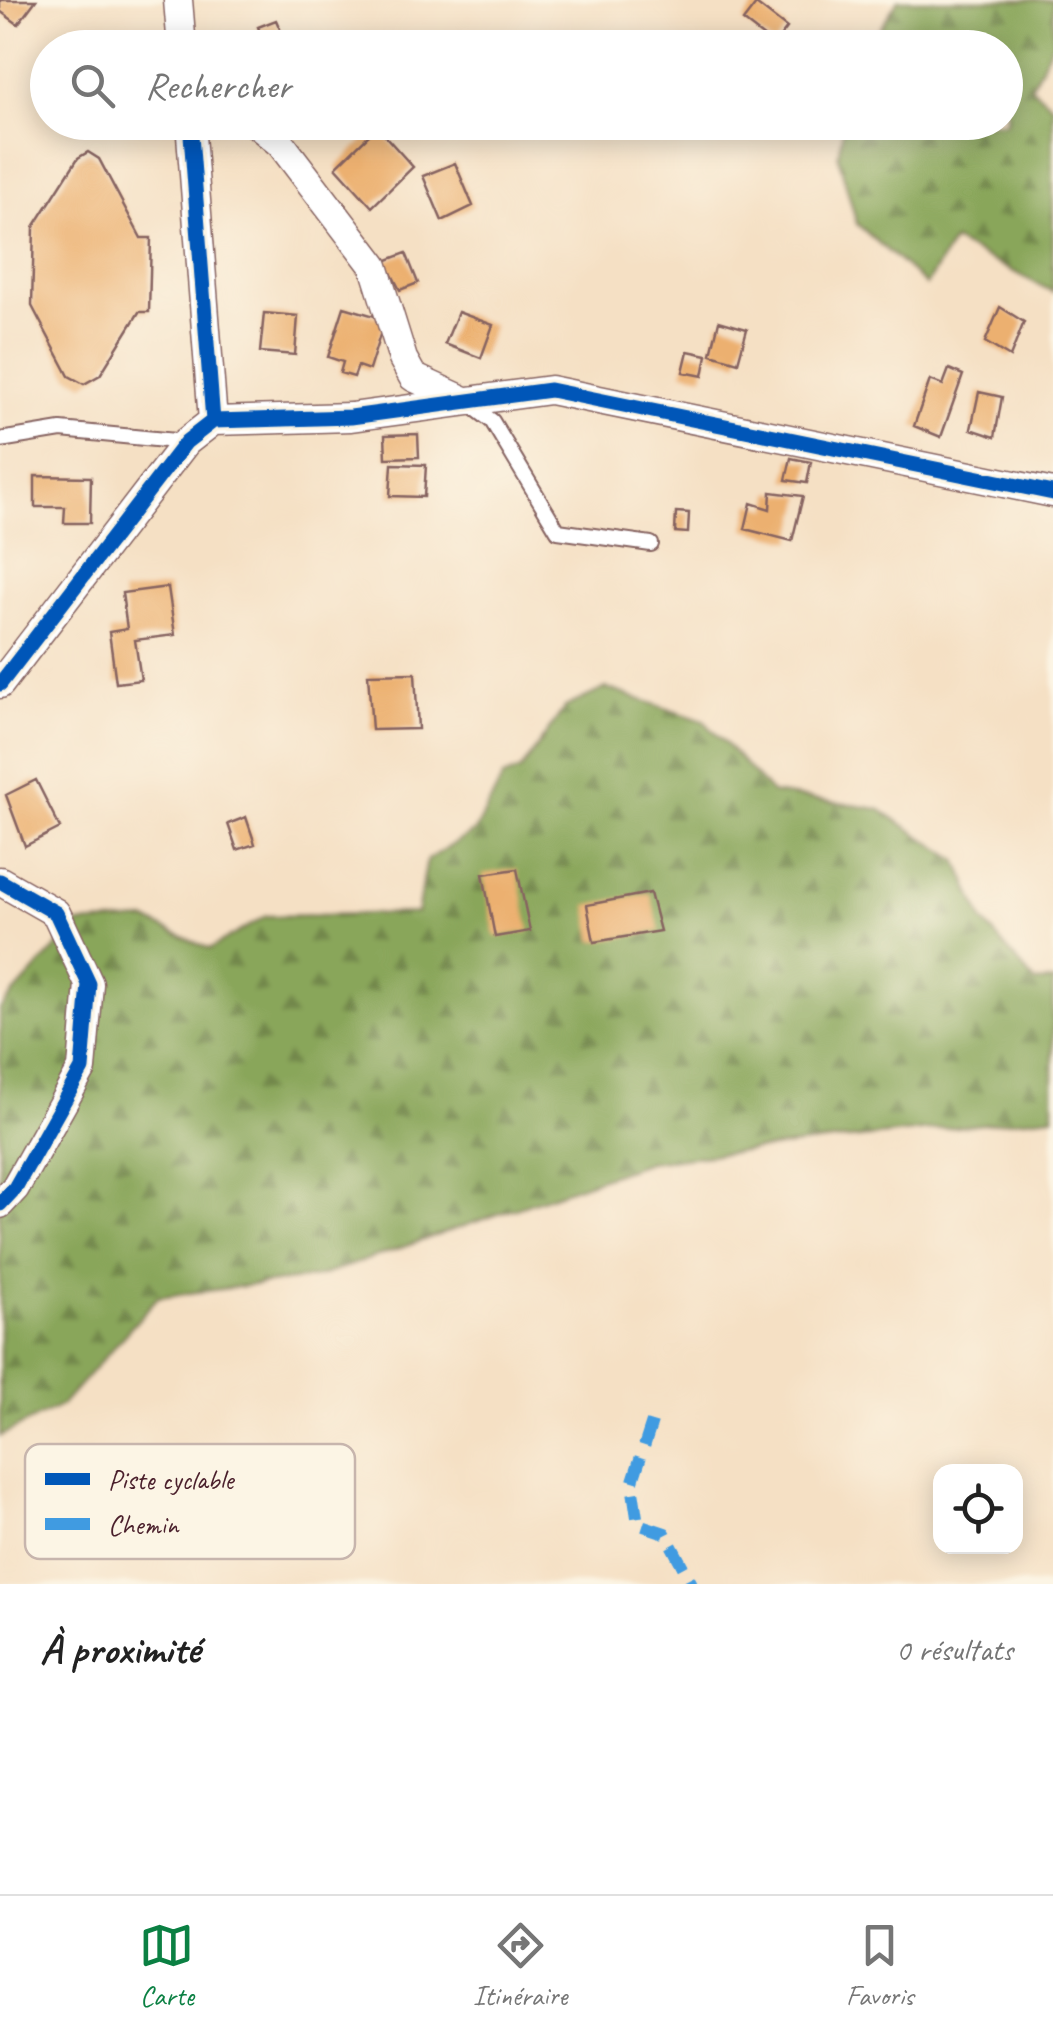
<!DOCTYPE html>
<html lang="fr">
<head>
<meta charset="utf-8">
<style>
  :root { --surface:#fff; --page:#f6f6f6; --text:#222; --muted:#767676; --line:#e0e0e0; --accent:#0b8043 }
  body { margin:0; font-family:Caveat,sans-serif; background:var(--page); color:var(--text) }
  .controls { position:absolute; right:30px; bottom:30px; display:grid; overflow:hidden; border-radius:20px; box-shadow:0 5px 25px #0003 }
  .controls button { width:90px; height:90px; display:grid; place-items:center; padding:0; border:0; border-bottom:2px solid var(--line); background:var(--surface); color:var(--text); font:50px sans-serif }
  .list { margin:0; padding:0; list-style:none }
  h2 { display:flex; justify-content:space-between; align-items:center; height:130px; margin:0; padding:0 40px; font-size:42px }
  h2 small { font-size:32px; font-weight:400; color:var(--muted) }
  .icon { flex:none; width:55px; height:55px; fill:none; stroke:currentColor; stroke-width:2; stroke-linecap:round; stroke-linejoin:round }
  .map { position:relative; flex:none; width:1053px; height:1584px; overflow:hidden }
  .search { position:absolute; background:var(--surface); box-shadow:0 5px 25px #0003; left:30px; right:30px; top:30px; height:110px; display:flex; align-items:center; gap:25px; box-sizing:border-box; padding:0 35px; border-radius:55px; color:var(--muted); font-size:38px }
  .sheet { height:310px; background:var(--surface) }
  nav { display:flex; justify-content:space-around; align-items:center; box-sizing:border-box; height:140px; border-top:2px solid var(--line); background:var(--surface); font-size:28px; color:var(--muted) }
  nav a { display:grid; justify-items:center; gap:5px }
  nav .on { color:var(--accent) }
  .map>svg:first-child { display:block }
</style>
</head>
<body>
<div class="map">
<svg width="1053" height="1584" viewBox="0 0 1053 1584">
  <defs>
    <pattern id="forest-firs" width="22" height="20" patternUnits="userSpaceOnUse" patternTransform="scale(2.5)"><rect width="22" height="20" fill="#89a65a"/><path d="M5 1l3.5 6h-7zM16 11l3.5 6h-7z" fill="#72874b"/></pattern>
  </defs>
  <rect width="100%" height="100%" fill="#fcf5e5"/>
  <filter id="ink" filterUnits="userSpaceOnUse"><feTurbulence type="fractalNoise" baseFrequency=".01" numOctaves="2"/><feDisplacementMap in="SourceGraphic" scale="20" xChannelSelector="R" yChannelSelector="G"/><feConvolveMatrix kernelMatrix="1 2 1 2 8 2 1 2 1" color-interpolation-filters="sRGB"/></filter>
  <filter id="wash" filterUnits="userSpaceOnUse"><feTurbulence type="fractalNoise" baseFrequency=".0048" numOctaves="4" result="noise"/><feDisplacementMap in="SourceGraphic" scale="40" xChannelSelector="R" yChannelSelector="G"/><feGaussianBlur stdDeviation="2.25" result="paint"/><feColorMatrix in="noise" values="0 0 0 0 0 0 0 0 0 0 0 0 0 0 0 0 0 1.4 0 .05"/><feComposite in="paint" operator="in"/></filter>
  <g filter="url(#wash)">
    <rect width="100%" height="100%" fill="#f5e0c4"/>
    <!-- forest -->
    <path fill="url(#forest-firs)" stroke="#6a6242" stroke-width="2.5" d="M898,0h155v42l-22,45 22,19v186l-100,-51 -27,44 -69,-61 -19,-68 6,-33 162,-1v-74l-138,-1z
      M606,688l98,33 68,72 107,16 78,51 26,61 52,61 18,-1v135l-405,46 -331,115 -159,20 -96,108 -62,31v-427l78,-85 68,-4 64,29 56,-33 151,-3 10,-53 48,-29 28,-54 18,-7 44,-63z"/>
    <g id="blocks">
      <!-- building -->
      <path fill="#ecb070" d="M0,0h36l-18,24 -18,-13z
        M756,4l31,24 -13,17 -31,-24z
        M276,20l10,23 -20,5 -8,-21z
        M377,127l36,40 -41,40 -36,-40z
        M88,152l11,7 42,79h10l-2,74h-10l-39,63 -16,9 -15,-8 -37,-70 2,-79 44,-69z
        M455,163l18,43 -31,15 -19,-45z
        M406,253l12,30 -18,7 -15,-29z
        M344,307l41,12 -16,51 -11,-4 -4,11 -14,-4 3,-11 -15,-5z
        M1000,307l24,15 -14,35 -25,-15z
        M458,312l35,13 -12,33 -36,-14z
        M264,313l34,3 -3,39 -35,-3z
        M719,321l28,8 -9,33 -27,-8z
        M688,351l19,4 -4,21 -20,-4z
        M949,369l14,6 -22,62 -27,-11 16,-46 13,5z
        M979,392l23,5 -7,40 -24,-8z
        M418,434l1,23 -33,1 -1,-23z
        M791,458l20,4 -4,21 -21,-3z
        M392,464l34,1 -2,32 -34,-1z
        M35,476l56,1 -1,46h-26l1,-16h-30z
        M771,492l32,4 -11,45 -47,-12 6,-26 19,6z
        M676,512l13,1 -1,20 -13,-1z
        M168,587l7,48 -40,5 6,40 -25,3 -7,-51 18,-3 -5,-36z
        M415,673l3,56 -46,1 -4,-56z
        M36,780l24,48 -35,18 -19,-51z
        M246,817l9,27 -18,6 -9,-26z
        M517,869l13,62 -35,6 -12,-63z
        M650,893l10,38 -66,11 -7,-37z"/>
    </g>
  </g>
  <g filter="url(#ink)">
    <use href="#blocks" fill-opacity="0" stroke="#866361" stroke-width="2.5"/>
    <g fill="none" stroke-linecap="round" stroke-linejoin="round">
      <!-- service casing -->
      <g stroke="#866361" stroke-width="18">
        <path id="service" d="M467,402l25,19 66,110 93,13
          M0,440l61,-10 125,12"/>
      </g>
      <!-- minor casing -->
      <g stroke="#866361" stroke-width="31">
        <path id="minor" d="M178,0l4,48
          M254,122l27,22 93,122 29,93 10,18 52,24
          M213,421l138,-4 199,-27 503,103
          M0,684l186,-242 27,-21 -23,-299
          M0,881l56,32 33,71 -7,85 -67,119 -15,16"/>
      </g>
      <!-- service -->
      <use href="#service" stroke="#fff" stroke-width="14"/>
      <!-- minor -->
      <use href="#minor" stroke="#fff" stroke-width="28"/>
      <!-- quiet -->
      <path stroke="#409be1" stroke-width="12" stroke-dasharray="25 12" stroke-linecap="butt" d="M652,1422l-20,62 6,40 27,9 27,51"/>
      <!-- cycleway casing -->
      <g stroke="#fcf5e5" stroke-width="21">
        <path id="cycleway" d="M213,421l138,-4 199,-27 503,103
          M0,684l186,-242 27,-21 -23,-299
          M0,881l56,32 33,71 -7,85 -67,119 -15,16"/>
      </g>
      <!-- cycleway -->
      <use href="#cycleway" stroke="#0057b8" stroke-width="15"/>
    </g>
  </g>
  <!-- legend -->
  <rect x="25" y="1444" width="330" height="115" rx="15" fill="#fcf5e5" stroke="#c7b5ad" stroke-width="2.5"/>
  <rect x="45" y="1473" width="45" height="12" fill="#0057b8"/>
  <rect x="45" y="1518" width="45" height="12" fill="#409be1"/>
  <g font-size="28" fill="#4a1f2b">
    <text x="108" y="1489">Piste cyclable</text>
    <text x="108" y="1534">Chemin</text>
  </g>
</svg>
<div class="controls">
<button><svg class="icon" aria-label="locate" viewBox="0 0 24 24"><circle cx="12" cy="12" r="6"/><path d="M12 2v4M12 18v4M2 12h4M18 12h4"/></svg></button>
</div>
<div class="search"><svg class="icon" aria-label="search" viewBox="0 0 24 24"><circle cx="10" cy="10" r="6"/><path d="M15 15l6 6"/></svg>Rechercher</div>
</div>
<section class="sheet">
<h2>À proximité<small>0 résultats</small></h2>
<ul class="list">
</ul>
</section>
<nav>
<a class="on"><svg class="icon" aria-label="map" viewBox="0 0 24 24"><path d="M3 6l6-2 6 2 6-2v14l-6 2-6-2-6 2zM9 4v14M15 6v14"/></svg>Carte</a>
<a><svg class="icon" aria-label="directions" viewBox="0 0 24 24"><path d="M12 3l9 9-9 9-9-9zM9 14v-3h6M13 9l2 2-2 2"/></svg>Itinéraire</a>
<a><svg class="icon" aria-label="saved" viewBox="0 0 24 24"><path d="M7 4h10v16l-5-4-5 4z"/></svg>Favoris</a>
</nav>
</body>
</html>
